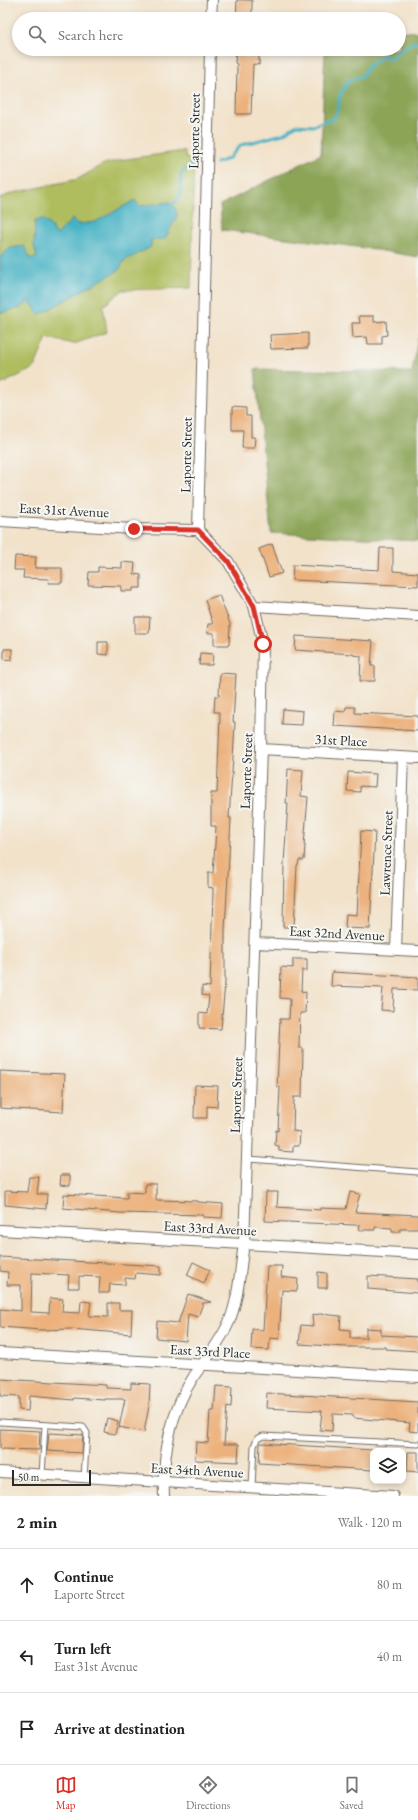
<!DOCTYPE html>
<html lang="en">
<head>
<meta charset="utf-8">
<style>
  :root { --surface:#fff; --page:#f6f6f6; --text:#222; --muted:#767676; --line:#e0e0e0; --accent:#d93025 }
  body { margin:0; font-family:"EB Garamond",serif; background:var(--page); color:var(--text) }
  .controls { position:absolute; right:12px; bottom:12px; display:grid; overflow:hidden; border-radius:8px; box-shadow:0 2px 6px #0003 }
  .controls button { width:36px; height:36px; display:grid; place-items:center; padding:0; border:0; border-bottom:1px solid var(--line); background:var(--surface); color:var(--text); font:20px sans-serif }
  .scale { position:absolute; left:12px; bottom:10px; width:79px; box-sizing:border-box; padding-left:4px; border:2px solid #2b2b2b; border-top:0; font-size:11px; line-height:14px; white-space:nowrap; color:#2b2b2b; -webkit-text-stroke:3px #f6f6f2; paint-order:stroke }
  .stop { position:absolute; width:12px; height:12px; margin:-9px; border:3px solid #d93025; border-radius:50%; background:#fff }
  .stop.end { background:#d93025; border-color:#fff; box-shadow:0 1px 4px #0008 }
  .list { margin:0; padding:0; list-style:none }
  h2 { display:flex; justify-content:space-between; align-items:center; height:52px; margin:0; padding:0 16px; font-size:17px }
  h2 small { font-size:13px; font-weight:400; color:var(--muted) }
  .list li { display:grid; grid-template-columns:26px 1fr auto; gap:12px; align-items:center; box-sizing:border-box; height:72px; padding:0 16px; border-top:1px solid var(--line) }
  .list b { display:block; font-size:15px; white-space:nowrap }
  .list p { margin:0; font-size:13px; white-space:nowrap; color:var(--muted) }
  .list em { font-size:13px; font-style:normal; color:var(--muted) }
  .icon { flex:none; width:22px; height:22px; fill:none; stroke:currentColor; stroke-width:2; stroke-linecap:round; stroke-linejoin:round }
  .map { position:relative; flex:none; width:418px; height:1496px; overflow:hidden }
  .search { position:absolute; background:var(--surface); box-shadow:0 2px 6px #0003; left:12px; right:12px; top:12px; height:44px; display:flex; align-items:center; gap:10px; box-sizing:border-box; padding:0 14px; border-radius:22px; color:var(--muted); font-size:15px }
  .sheet { height:268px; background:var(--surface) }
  nav { display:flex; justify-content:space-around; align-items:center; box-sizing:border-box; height:56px; border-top:1px solid var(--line); background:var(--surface); font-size:11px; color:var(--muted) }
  nav a { display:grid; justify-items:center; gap:2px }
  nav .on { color:var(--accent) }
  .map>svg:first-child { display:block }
</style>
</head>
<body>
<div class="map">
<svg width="418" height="1496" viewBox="0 0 418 1496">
  <rect width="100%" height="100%" fill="#f6f6f2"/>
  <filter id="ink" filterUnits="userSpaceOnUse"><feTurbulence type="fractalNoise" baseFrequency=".025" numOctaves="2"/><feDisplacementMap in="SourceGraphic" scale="8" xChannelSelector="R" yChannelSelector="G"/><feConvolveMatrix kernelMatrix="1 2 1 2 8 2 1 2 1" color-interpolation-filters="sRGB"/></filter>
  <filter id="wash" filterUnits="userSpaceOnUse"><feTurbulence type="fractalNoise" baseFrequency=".012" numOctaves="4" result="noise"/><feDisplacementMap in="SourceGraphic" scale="16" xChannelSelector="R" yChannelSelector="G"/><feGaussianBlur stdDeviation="0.9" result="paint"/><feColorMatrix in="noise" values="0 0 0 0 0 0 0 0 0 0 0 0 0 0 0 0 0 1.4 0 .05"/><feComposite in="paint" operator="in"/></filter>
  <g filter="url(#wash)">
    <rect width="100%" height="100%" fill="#f2e2ca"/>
    <!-- green -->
    <path fill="#afbd5f" stroke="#6d7445" d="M184,151l2,7 8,4 -3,126 -68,2 -20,16 4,26 -33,12 -27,-6 -13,30 -34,17v-187l13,-5 65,-14 26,-15 22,-5z"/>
    <!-- forest -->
    <path fill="#8ba456" stroke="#5b6840" d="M399,31l19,1v225l-53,-9 -143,-18 -2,-25 101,-51 4,-105h74z
      M418,338v203l-147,-8 -16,-164 157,3z"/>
    <!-- water -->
    <path fill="#47b2c5" stroke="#396e78" d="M135,200l4,6 31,-4 6,7 1,7 -12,23 -14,1v7l-27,14 -5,9 -80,45 -9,-14 -9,7 -21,5v-56l10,-9 14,-2 7,13 6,-2 -3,-11 1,-25 8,-2 8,7 6,9 15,-16 6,5 17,-2z"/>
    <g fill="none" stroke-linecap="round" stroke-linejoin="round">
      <!-- stream -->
      <path stroke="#47b2c5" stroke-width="3" d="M216,163l12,-4 13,-14 42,-11 14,-9 16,1 10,-5 10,-1 7,-17 -1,-6 10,-17 13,-3 5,-10 16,-11 10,3 2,-5c9,-4 13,-11 23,-13
        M172,205l8,-8 1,-24 15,-12"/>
    </g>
    <g id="blocks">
      <!-- building -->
      <path fill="#ecb17b" d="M237,0h15v19h-16z
        M236,49h17v2h6v14l-6,-1 -2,50h-15l1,-50 -2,-1z
        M359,316h15v6l12,-1 1,14 -5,1v8h-14l-1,-7 -14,1 -1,-15h8z
        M308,333v15l-37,1 -1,-14z
        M232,407l14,1v8h5v21h4l-1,11h-12l1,-18h-11z
        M272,544l10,29 -13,4 -10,-28z
        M380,548h13v23l25,2v13l-126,-6 1,-15 86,5z
        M15,556l21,1 -1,11h27v15h-14l1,-4 -26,-1 1,-8h-10z
        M122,562l13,1 -1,11 7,1v13h-8v3h-12v-5l-33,-1 1,-13h9v-5l24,1z
        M219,595l11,29 -1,21h-15v-12h-7l1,-9h5l-8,-24z
        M135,617h15l-1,16h-14z
        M296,636l77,5 -2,25h4v15h-15l1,-25 -8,-1v-1l-58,-4z
        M98,642h10v13l-10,-1z
        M4,649h8v11l-8,-1z
        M200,653l13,1 -1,11h-13z
        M220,673l16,1 -3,48h2l-1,20 -5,76h2l-1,20 -5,91v54l-4,46 -22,-1v-15l8,1 2,-18 -7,-1v-9l8,1 3,-94v-5l-5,-1v-14h5l2,-29 1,-18h-5v-33h6l3,-76 -1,-5h-5l1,-16h4z
        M346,707h9v6l63,3v15l-84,-5 1,-15 10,1z
        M283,709l20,2 -1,14 -20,-1z
        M288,769l15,1 -2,26 7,1 -4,48h1l-1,15h-5l-1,5h-1l-3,62h-11l1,-63 4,-61h-2z
        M348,772l28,2 -1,13 -15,-1v6l-13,-1z
        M361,831l14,1 -5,97 -25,-1 1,-14 11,1z
        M293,959h14v12l-5,-1 -1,21 5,1 -1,21h-5l-1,35h4l-1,49h-8l-1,34 7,1 -1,14h-6v6l-14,-1v-5l-4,-1 1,-15 2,1 2,-44h-3l3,-68h9l1,-20 -10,-1 1,-31 12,1z
        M332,972l86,5v13l-24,-1 -1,22 -12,-1 2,-22 -52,-2z
        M0,1071l65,3 -2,38 -63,-4z
        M195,1085l23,1 -1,21 -10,-1v12h-13z
        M61,1175h9v11l-10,-1z
        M29,1177h10l-2,17h10l-1,15 -41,-4v-14l22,1z
        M145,1184h11v16l42,1v1l25,2 -1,14 -19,-1v-2l-83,-2 -57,-5 1,-14 63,4v-6l18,1z
        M266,1192h12l-1,15 43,3v-2l26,1 4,-17 10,2 -5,18 63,3v14h-18v3h-8v-4l-17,-1v3h-16l1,-5h-6l-89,-4z
        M0,1257l161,9v9l-25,-2 -1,6 -10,-1v7l-15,-1 -1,9h-10l1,-16 -21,-1v12h-11l1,-13 -37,-2 -1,39 18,1 1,-15 13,1 -1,13 18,1 1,-12 10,1 -2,14 19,1v-14h11v7h13l-1,24 -60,-5 -29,1 -42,-3v-18l21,2v-26h-14l1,-13 -8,-1z
        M193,1262l17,8 -6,13 -17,-8z
        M267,1266h15l-1,11 17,2 -1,12 -15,-1 -3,49 -9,-1 -1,12 -18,-1 1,-20 11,1z
        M318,1272l9,1v15h-9z
        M368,1276l50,3v14l-50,-4z
        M188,1294l23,8 -8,1 -5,14 -10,-3 -2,27 -30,-3 1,-17 21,2z
        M320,1314l21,2 -1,13 10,1v8h16v-10l15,1v6l37,2v14l-33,-2v-2h-39l-47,-3 2,-19 12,1 -1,-11z
        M0,1379l106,6v3l25,1v-6l19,1 -1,22 -5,26 -25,-5 6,-28h-20v1l-31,-2v2l-45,-4 -1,15 -9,-1v-13l-19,-1z
        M216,1386l16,1 -1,20 -4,-1 -3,38h15l-1,18 -43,-2 1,-18 12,1 2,-32h4z
        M267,1393l151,9v30l-9,-1 1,-8 -57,-5v-3l-20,-1 -1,17 -12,-1 2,-19 -56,-3z
        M107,1418l11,3 -3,13 -11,-2z
        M0,1429l40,2 -1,19 -39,-1z
        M49,1433l34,2 -1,18 -35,-2z
        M260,1443l113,7v20l-114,-7z
        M408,1452h10v20l-11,-1z"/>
    </g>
  </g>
  <g filter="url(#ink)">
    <use href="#blocks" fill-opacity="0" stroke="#716b63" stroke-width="1"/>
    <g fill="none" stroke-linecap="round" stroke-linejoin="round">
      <!-- service casing -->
      <g stroke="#716b63" stroke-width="7">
        <path id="service" d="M248,1159l170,13
          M0,1422l83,5 4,6 -3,44
          M42,1475l3,-50
          M252,1487l2,-41 3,-7 6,-3 155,8"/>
      </g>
      <!-- minor casing -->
      <g stroke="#716b63" stroke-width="12">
        <path id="minor" d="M211,19l1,-19
          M0,521l134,8 64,1
          M254,606l164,10
          M261,749l157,9
          M255,943l163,8
          M396,950l7,-192
          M0,1230l418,24
          M0,1353l418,24
          M0,1472l393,24
          M164,1496c-2,-41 7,-85 30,-120 12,-17 27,-35 35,-54 10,-24 11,-53 15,-78l17,-495 2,-105 -9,-38 -26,-45 -30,-31 12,-481"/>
      </g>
      <!-- service -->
      <use href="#service" stroke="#fff" stroke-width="5"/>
      <!-- minor -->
      <use href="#minor" stroke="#fff" stroke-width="10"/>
    </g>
  </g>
  <g fill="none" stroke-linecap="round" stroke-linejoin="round" filter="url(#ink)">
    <!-- route -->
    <path stroke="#d93025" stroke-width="5" d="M134,529l64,1 30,31 26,45 9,38"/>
  </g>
  <g text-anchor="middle" stroke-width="4" stroke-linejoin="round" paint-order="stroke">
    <!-- street labels -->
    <g font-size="14" fill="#2b2b2b" stroke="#f6f6f2">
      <text transform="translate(194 131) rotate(-89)" y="5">Laporte Street</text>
      <text transform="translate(186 455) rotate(-89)" y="5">Laporte Street</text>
      <text transform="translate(64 510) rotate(3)" y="5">East 31st Avenue</text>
      <text transform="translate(341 740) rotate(3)" y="5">31st Place</text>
      <text transform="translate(246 771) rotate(-88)" y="5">Laporte Street</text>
      <text transform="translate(386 853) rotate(-88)" y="5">Lawrence Street</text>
      <text transform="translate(337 933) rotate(3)" y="5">East 32nd Avenue</text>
      <text transform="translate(236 1095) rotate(-88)" y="5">Laporte Street</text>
      <text transform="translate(210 1228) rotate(3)" y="5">East 33rd Avenue</text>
      <text transform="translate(210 1351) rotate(3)" y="5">East 33rd Place</text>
      <text transform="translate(197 1470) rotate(3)" y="5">East 34th Avenue</text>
    </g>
  </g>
</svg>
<div class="controls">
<button><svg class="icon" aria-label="layers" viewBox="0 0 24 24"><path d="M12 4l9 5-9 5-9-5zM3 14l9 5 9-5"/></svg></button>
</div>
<div class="scale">50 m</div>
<div class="stop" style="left:263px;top:644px"></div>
<div class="stop end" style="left:134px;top:529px"></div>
<div class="search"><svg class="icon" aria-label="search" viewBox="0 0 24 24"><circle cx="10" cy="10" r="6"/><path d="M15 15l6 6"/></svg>Search here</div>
</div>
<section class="sheet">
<h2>2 min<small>Walk · 120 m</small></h2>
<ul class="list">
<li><svg class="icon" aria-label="ahead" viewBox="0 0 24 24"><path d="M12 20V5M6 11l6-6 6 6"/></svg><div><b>Continue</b><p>Laporte Street</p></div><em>80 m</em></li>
<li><svg class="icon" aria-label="left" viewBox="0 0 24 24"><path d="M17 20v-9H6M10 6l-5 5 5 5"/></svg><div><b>Turn left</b><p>East 31st Avenue</p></div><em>40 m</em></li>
<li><svg class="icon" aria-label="arrive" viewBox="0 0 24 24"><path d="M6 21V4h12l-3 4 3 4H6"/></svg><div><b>Arrive at destination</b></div></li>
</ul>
</section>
<nav>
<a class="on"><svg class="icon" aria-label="map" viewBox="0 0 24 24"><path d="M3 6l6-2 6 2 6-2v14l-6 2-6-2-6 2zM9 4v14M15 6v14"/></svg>Map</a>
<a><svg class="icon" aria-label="directions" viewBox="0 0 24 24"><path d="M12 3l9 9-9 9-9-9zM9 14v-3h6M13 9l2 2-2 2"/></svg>Directions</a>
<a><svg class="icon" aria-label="saved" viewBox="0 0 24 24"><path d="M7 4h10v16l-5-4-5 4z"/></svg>Saved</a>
</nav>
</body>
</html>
